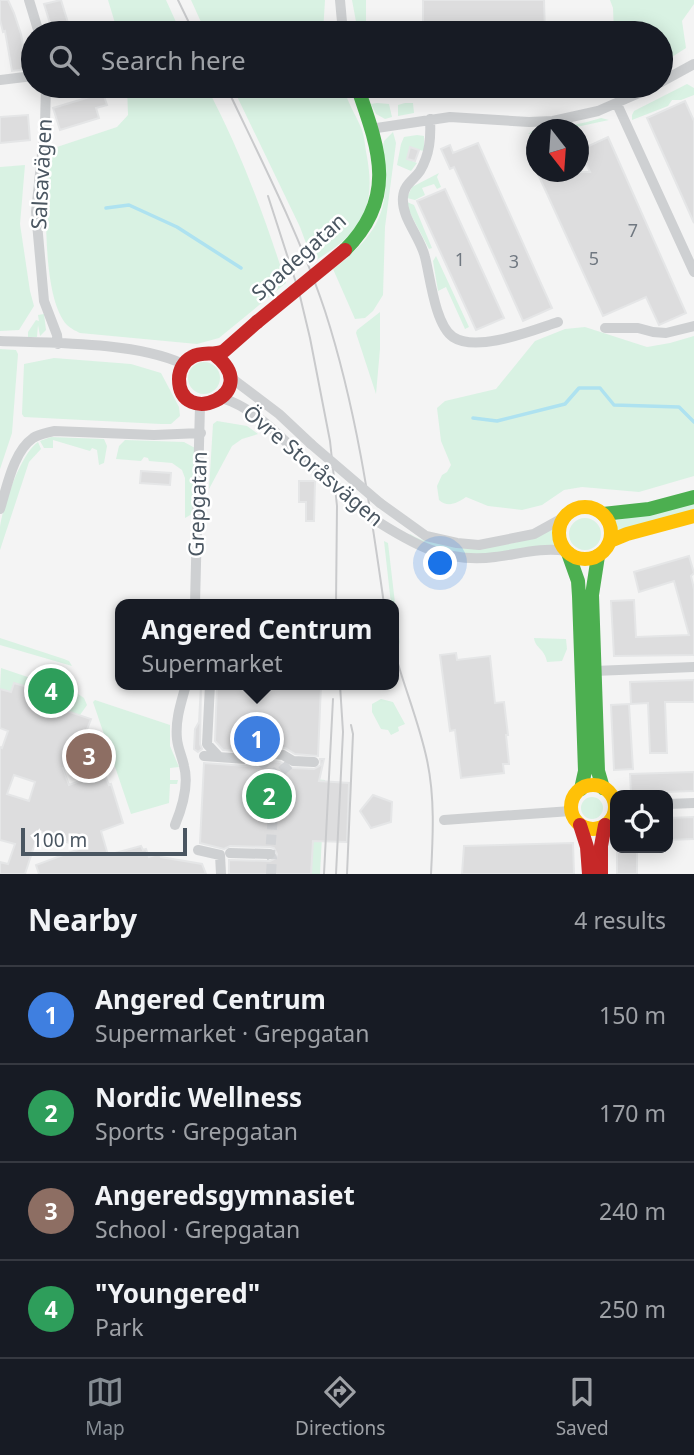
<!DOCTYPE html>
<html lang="en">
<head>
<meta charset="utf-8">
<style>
  :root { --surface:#171b24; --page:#242831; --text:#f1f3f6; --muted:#9ea1a6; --line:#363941; --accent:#868d94 }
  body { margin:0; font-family:"Noto Sans",sans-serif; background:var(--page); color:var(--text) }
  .controls { position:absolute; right:21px; bottom:21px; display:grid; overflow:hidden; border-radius:14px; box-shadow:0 4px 18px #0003 }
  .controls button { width:63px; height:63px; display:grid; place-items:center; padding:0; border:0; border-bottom:2px solid var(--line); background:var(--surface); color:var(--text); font:35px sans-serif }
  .compass { position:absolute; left:526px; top:119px; width:63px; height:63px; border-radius:50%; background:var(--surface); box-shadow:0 4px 18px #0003; rotate:163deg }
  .scale { position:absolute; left:21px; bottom:18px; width:166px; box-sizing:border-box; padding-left:7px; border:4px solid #4a5661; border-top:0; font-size:19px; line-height:24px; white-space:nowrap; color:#4a5661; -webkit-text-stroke:5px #fff; paint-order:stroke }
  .you { position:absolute; left:441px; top:564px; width:24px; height:24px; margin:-18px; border:5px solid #fff; border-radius:50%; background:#1a73e8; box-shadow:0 0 0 10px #1a73e833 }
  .badge { display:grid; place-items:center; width:46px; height:46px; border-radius:50%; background:var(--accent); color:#fff; font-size:23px; font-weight:700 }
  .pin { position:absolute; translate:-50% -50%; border:4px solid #fff; box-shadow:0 2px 7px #0006 }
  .popup { position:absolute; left:115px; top:599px; width:284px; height:91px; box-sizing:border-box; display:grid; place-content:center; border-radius:14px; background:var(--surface); filter:drop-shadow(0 2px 5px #0005); font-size:23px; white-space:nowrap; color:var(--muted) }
  .popup b { font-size:26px; color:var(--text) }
  .popup::after { content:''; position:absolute; left:50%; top:100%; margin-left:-14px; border:14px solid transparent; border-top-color:var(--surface) }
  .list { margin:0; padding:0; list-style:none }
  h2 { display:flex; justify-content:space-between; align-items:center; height:91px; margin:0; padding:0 28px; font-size:30px }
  h2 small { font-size:23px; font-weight:400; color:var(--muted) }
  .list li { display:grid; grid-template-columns:46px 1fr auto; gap:21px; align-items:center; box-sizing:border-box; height:98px; padding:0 28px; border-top:2px solid var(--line) }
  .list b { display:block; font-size:26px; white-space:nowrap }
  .list p { margin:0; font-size:23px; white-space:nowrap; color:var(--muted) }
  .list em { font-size:23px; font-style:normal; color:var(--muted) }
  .icon { flex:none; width:38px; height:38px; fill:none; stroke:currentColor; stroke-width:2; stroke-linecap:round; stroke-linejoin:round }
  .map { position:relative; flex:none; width:694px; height:874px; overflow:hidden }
  .search { position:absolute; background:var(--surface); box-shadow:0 4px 18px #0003; left:21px; right:21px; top:21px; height:77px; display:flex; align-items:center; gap:18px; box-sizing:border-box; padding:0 24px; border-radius:38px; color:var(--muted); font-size:26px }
  .sheet { height:483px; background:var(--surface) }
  nav { display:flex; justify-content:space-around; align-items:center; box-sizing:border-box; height:98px; border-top:2px solid var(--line); background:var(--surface); font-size:19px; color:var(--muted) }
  nav a { display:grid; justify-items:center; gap:4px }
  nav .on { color:var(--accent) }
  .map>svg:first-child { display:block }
</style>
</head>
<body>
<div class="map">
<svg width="694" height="874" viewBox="0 0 694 874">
  <rect width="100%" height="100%" fill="#f4f4f4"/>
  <!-- green -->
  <path fill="#d9f2e3" d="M108,0h58l15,33h-63z
    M191,0h134l-2,33h-117z
    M352,0h14v33h-6l-1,-6h-2z
    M610,0h84v4l-12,17 4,27 -25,16v-31h-47l-1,-25z
    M687,84l7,4v7l-13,5h-9l-4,6 -36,14v-5l2,-4z
    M127,86h79c34,63 58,129 80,197l-67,55 -22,6 -117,-11c-4,-2 -10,-5 -13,-8 -27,-29 -21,-137 -19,-175l69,-23 11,-12z
    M232,86h111c4,16 13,29 19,44 3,9 3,18 5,27 10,54 -9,78 -54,105l-13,-35z
    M372,86h3l1,4 31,-1v3l-6,6h-25z
    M548,86h44l-52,9 -3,-4z
    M377,103l12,1 3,13 -7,2 -9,-5 -5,-10z
    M405,103h8l1,10 -16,3v-11z
    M601,118l8,2 -42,9 -31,1v4h-8c12,-10 30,-6 45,-9 9,-2 19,-4 28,-7z
    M393,132l3,11 -11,84 -2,68 -10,16 -8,7 -10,1 -22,-50c49,-37 58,-62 50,-122l1,-6z
    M417,135l7,1v15l-14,-3 -3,11 10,4 -6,8 -14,-6 4,-21 3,-7z
    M25,165l-5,59 10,67 4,15 -15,24 -19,1v-164z
    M439,173l-2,4 4,10 -4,2 -3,-5 -12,4 3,7 -10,5 -8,-2 5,-11z
    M407,202l7,3 18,43 -3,1 -20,-38z
    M436,256l33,71 -4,2 -19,-42 -8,4 -5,-30z
    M380,312v37l-4,45 -20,-61 1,-3z
    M44,314l2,16 -6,6 -2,-11 -1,12h-9v-5l8,-12 3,1 -1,-6z
    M585,327l62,20 23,-4 24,-7v140l-55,16 -57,-5 -18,3 -22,15 -20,5 -34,-4 -22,-9c-9,6 -18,11 -27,3l-2,-14 5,-11 5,-3 4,-7 -10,-24 -4,-33 8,-7 51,-12 39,-48 30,-12z
    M0,349l16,1 2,4 -6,79 -12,36z
    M54,358l77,6 30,9 18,34 1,9 -9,8h-10l-137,-7 -2,-3 2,-50z
    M188 378a16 16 0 1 1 32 0a16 16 0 1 1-32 0Z
    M217,421l30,5 11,8 -16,5 -10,7 -23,43 4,-65z
    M51,437l53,2 3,7 -3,17 -5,2 -2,-15 -5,-2 -2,3 -37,-11v8h-9l-4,-7z
    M125,440l59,2 11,6 -3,66 -7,4v-40l-3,-8 -10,-7 -23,-2 -1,-3 -4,-1 -3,4 -25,-2 3,-13z
    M38,442l3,7 -12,13 -29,88c0,-8 0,-15 0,-23 2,-19 21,-74 38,-85z
    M694,503v7l-78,23 -2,-12z
    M569 534a16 16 0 1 1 32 0a16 16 0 1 1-32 0Z
    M554,528l3,17 -68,10 -41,-3 -39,-16 1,-2c14,9 27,9 42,10 45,5 62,2 102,-16z
    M384,541l4,2 12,103 -6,-26v-16h-3z
    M0,638l64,21 5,2 3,5 -72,-21z
    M534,638l32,1 1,10 -5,12 -15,1c-2,-13 -12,-14 -13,-24z
    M1,668l77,26 6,4 3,7 -7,10 -49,-16 3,-10 -20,-6 -3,9 -11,-3z
    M381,699l12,3 12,22 -7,3 1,4 -8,4 -3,-5 -7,-1 -9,-17v-8z
    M95,700l75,25v21l9,21 -9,1v12h8l-1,4h-7l-1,19 -38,11 -38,-112z
    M316,779l9,1 -5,94h-9z
    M581 808a11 11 0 1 1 22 0a11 11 0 1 1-22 0Z"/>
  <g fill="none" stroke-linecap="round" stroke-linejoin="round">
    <!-- stream -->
    <path stroke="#aee2f0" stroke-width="3.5" d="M106,208l23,-3 48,22 64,41
      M473,418l24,3 68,-17 14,-16h21l14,17 65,2 15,15"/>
  </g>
  <!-- building -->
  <path fill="#ddddde" stroke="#e5e6e7" stroke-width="2" fill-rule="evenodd" d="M0,0h8l6,13 7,21 6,35 -15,2 -7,-40 -2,1 -3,-12z
    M61,0l8,26 2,7h-18l-9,-29z
    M423,0h121l1,33h-122z
    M90,86h21l3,7 -10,3 3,9 -11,3 3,10 -39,12 -7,-22 40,-12z
    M685,101l9,20v102l-47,-105z
    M28,115l2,25 -30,3v-26z
    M608,137l78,176 -27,12 -13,-28 -43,19 -66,-144h53l-10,-22z
    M478,143l74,165 -29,13 -69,-154 -4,2 -9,-20 9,-4 3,8z
    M410,147l9,3 -4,11 -8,-2z
    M445,189l59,129 -28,12 -59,-129z
    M141,471l30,2 -1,12 -30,-2z
    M299,481h16l-1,40h-8v-19h-7z
    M689,556l5,17 -3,3 3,13v66l-80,1 -3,-55 23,-1 2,37 53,-2 -15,-54 -35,11 -5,-20z
    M456,653l1,7 33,-4 5,47 9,-1 4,33h-2l3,29h-6l1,9 -43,5 -6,-48 -5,1 -10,-76z
    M694,680v22h-29l2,51h-17l-2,-50 -17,1 -1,-22z
    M14,683l20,6 -3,10 60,20 -17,44 -11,5 6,17 35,-13 5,13 2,-1 12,39 -22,8 7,24 33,-9 2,4 3,-1 3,8 11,-4 1,4 41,7 4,10h-167l-3,-9 46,-17 -43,-17 -14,43h-25v-12l8,2 7,-20 -15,-4v-93l2,1 6,-17 -8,-3v-39l11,3zM14,775l21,7 -6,19 -22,-7z
    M201,685l-1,59 2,5 -4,3 -4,-3 1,-20 4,-7z
    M217,685h104l-3,71 -23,-2 -10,-6 -15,-2 -12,6 -35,-2 -8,-9z
    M629,704l4,65 -19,1 -3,-65z
    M320,759h4l-5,22 30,2 -2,59 -34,-1 -2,33h-82v-14l41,1 6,-3 1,-4 -3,-6 -4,-1 -40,-1 -6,3 -24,-6 4,-80 55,4 12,-6 9,1 12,6 22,1 7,-4z
    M694,772v19l-63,2 -1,-19z
    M373,795l19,7 -1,20 -20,6 -11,-17z
    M694,817v22l-26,1v-22z
    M573,843l1,31h-112l2,-28z
    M617,848h20v26h-20z"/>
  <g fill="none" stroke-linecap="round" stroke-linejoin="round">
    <!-- street-tunnel -->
    <path stroke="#d2d4d7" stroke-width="10" stroke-dasharray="10 5" stroke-linecap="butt" d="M260,760l16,16 17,-15
      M271,874l1,-16 -2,-4 6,-78"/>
    <!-- street -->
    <path stroke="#ced0d2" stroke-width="10" d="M29,0l10,33
      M340,0l3,33
      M0,80l33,-4
      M661,82l33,-18
      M46,86l-1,39 -9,87 8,89 13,34 1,9
      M617,104l77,168
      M430,119c1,18 0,35 -10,52 -6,9 -16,13 -17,26 -2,21 17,39 22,60 5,19 10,68 28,80 24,16 80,-7 105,-15
      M370,129l80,-12 79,5 24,-1 45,-10 57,-25
      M605,328h33l15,4 13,1 28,-7
      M0,341c53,2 136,1 183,23
      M230,377l49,37 32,30
      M222,398c32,10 54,35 78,57
      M380,503l46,33 31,7 22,2 55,-11 29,-16
      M0,509c7,-22 13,-57 33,-71 6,-4 14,-5 21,-7l100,4 47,-2
      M372,518c39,25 74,46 123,39 24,-3 47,-10 71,-6
      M195,604l5,-199
      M594,671l100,-4
      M210,685l-3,59 12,13
      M204,756l56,4 9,-7 14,2 10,6 21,1
      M668,804l26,-1
      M444,820l127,-9
      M175,825c7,-17 14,-41 9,-59 -2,-10 -6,-17 -7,-27 -2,-19 4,-36 9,-54
      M198,850l22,5 1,19
      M230,853l40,1"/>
    <!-- fast -->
    <path stroke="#4caf50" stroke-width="14" d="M345,250c53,-53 34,-101 12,-164
      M603,514l46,-5 45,-12
      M568,553l10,28 1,15 6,175 -4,18
      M598,556l-6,39 6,176 5,17"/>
    <!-- slow -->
    <path stroke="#ffc107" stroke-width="14" d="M559 533a26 26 0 1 1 52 0a26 26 0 1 1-52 0Z
      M610,541l17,-7 67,-18
      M571 807a22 22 0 1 1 44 0a22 22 0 1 1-44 0Z"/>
    <!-- jam -->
    <path stroke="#c62828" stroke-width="14" d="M215,355c50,39 -36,74 -36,24 0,-9 5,-18 13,-22 10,-6 22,-1 32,-6l33,-29
      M580,825l7,22 2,27
      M601,874v-28l4,-21"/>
    <!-- tram -->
    <path stroke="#c9cacc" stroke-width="2" d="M178,0l16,33
      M226,86c35,74 73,147 99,225 31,96 45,194 59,293
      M268,196l31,96 11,46 20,103 7,65 -1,98
      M394,650c10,37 25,72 33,110 8,37 6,76 4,114
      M324,874l9,-175
      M336,874l7,-142 -3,-47
      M347,874l6,-140 -2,-9"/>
    <!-- street-bridge -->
    <path stroke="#ced0d2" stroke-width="10" d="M311,444l69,59
      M300,455l72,63"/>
    <!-- jam-bridge -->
    <path stroke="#c62828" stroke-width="14" d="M257,322l88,-72"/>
  </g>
  <g text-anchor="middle" stroke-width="5" stroke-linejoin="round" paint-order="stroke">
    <!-- number labels -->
    <g font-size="18" fill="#707881">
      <text x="633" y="237">7</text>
      <text x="594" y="265">5</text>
      <text x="460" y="266">1</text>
      <text x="514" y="268">3</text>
    </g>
    <!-- street labels -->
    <g font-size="21" fill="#4a5661" stroke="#fff">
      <text transform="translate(42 174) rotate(-87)" y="7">Salsavägen</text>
      <text transform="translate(299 257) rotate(-42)" y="7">Spadegatan</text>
      <text transform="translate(313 466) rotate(40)" y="7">Övre Storåsvägen</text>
      <text transform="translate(198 504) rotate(-88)" y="7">Grepgatan</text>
    </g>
  </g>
</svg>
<div class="controls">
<button><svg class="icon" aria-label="locate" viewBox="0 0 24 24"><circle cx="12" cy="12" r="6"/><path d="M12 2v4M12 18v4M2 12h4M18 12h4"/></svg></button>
</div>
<svg class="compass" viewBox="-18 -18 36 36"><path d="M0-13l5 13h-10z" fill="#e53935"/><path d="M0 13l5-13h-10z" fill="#9ea1a6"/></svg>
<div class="scale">100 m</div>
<div class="you"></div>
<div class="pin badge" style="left:257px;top:739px;background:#3f7fe0">1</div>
<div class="popup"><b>Angered Centrum</b>Supermarket</div>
<div class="pin badge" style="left:269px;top:796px;background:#2e9e5b">2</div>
<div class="pin badge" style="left:89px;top:756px;background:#8d6e63">3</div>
<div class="pin badge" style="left:51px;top:691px;background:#2e9e5b">4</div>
<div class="search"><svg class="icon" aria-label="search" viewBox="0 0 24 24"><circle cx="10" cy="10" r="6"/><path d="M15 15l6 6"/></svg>Search here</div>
</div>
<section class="sheet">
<h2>Nearby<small>4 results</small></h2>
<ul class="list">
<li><span class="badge" style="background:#3f7fe0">1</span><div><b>Angered Centrum</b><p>Supermarket · Grepgatan</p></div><em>150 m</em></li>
<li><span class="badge" style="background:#2e9e5b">2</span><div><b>Nordic Wellness</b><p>Sports · Grepgatan</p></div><em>170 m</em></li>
<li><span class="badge" style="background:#8d6e63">3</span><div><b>Angeredsgymnasiet</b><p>School · Grepgatan</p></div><em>240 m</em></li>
<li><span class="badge" style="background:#2e9e5b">4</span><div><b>&quot;Youngered&quot;</b><p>Park</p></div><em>250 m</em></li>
</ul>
</section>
<nav>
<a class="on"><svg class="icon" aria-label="map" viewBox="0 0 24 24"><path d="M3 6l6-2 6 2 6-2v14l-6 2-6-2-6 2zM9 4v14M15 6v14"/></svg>Map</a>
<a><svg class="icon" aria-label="directions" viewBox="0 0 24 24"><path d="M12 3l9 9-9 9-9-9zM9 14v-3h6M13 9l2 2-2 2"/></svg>Directions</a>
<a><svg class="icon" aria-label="saved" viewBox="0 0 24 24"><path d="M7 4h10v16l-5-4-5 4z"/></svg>Saved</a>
</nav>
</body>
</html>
